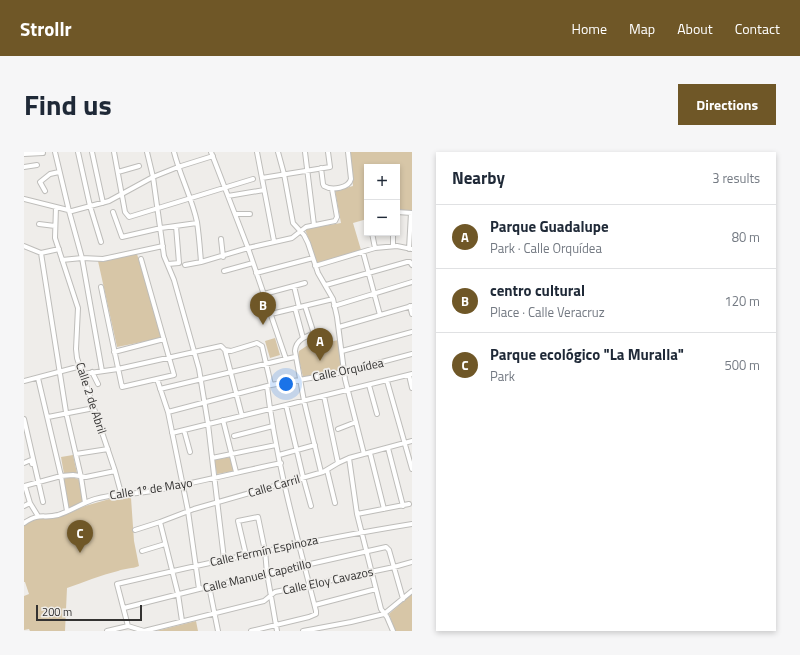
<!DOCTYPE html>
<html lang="en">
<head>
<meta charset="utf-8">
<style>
  :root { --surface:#fff; --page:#f6f6f7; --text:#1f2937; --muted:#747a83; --line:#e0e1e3; --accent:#6f5727 }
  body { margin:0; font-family:"Titillium Web",sans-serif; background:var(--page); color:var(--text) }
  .controls { position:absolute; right:12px; top:12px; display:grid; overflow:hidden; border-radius:0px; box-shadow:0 2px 6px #0003 }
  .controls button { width:36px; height:36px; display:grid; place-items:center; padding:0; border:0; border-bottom:1px solid var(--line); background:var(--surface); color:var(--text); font:20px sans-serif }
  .scale { position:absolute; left:12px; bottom:10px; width:106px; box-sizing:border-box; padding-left:4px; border:2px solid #333231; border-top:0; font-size:11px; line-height:14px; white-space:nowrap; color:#333231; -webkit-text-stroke:3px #efedea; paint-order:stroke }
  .you { position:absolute; left:262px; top:232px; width:14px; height:14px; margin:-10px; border:3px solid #fff; border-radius:50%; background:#1a73e8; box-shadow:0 0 0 6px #1a73e833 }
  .badge { display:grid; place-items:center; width:26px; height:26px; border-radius:50%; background:var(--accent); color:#fff; font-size:13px; font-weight:700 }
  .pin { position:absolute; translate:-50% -33px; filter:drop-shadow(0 1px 2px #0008) }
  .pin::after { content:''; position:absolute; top:21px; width:14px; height:12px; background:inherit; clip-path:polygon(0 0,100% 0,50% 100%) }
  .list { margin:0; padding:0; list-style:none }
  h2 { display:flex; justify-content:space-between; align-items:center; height:52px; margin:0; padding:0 16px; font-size:17px }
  h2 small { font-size:13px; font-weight:400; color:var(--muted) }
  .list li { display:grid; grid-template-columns:26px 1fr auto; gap:12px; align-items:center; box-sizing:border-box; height:64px; padding:0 16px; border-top:1px solid var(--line) }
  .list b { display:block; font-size:15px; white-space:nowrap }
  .list p { margin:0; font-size:13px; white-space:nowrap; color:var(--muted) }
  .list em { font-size:13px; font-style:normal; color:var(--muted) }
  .map { position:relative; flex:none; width:388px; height:479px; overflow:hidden; border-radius:0px }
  header { display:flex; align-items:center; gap:24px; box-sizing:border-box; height:56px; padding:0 20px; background:var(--accent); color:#fff }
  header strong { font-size:19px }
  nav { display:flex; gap:22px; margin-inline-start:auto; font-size:14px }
  .intro { display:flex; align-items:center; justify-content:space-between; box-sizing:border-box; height:96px; padding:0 24px }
  h1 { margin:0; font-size:28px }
  .button { padding:10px 18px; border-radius:0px; background:var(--accent); color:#fff; font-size:14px; font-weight:700 }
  main { display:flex; gap:24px; padding:0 24px }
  aside { flex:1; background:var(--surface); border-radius:0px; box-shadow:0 2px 6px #0003 }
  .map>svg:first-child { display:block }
</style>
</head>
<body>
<header>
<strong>Strollr</strong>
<nav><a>Home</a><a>Map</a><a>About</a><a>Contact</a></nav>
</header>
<div class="intro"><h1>Find us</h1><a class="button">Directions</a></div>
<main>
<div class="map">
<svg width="388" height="479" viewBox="0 0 388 479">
  <rect width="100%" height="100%" fill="#efedea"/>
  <!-- green -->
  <path fill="#d7c6a7" d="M326,0h62v61l-15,-5v-41h-30v52l-14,4 8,27 -44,13 -12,-34 36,-6 -6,-32 18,-5z
    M113,102l25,84 -45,9 -19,-86z
    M251,186l5,17 -10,3 -5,-17z
    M293,187l4,5 17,-4 4,30 -39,7 -5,-21 1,-5z
    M49,303l4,18 -13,1 -3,-17z
    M207,305l3,14 -17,3 -3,-14z
    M48,325l8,3 4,22 -16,6 -5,-29z
    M96,344l11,2 3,43 5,25c-7,3 -14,2 -21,5 -17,4 -34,11 -51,17l-2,43h-35l-1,-2 -5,1v-34l5,-2 -4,-12h-1v-57l11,-6h16l14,-4 20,-9z
    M388,442v37h-17l-6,-17z
    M172,469l2,10h-42z"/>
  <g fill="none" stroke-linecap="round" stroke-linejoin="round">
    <!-- minor casing -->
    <g stroke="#bebdba" stroke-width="6">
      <path id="minor" d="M31,0l14,59 13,47 20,113
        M54,0l12,54 11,36
        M68,0l11,51
        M90,0l11,60 4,5 124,-38
        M123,0l6,25 11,79 10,24 25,89 9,55 16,135
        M150,0c6,24 18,46 23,70 2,13 3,27 4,40
        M187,0l37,96 38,111 9,-2
        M233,0l17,89
        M254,0l6,22 9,49 11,12 4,8 10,30 15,26 4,18 8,62 19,75
        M281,0l9,73
        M0,2l19,-1
        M0,15l13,-2
        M297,16l2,16 1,2c8,5 25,2 27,-7l-3,-27
        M94,20l21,-6
        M238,26l68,-11 -2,-15
        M21,39l-5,-9 10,-8 9,-2
        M204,44l36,-6
        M0,47l48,12 37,-10 44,-24 25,-10 35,-11
        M32,55l-1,31 23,70 -2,41 1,9 38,113 6,22
        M89,60l9,25 39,-9 36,-5
        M373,60l15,1
        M211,62h15
        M15,72l16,2
        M348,81l3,15
        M197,87l2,18
        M0,94l17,7 18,-4
        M369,94v-13
        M385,97l2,-36
        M339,100l17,63
        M17,101l25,159 15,65 4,26
        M38,108l20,-2 21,1 60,-13
        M144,112l11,-1 -3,-37
        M161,113l16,-3 47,-14 44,-10 14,-11 29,-6 2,-4 -5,-28
        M291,114l60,-18 22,-2 15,3
        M200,119l29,-8
        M232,121l57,-15
        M302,133l81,-23h3l2,3
        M270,134l5,21
        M77,135l21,100 52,-12 -33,-116
        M240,142l41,-11
        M281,154l9,28
        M310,154l78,-24
        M386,154l2,8
        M271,156l8,30
        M247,162l62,-15
        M315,175l73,-21
        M201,198l17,66
        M318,199l70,-19
        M90,200l50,-13
        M68,220l6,12
        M59,222l35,-5 103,-23 4,4 6,1 26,-8 5,3 9,39
        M385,223l3,13
        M14,226l23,98 6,35
        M133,227l11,33 20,99 11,78
        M0,229l57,-15
        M363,229l25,88
        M345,233l8,29
        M136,237l126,-30
        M300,244l14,67
        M262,253l17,72 8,29
        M144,260l103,-27 73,-13 68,-18
        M24,265l46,-9
        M0,267l19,83
        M199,268l13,52
        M314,277l18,-7
        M160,278l6,22
        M148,281l240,-59
        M210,284l39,-10
        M364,296l15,58
        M346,301l14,56
        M52,302l32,-5
        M255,303l36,-10
        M188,306l64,-13
        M325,306l8,56 24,95 6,8 6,14
        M0,311l7,-3 1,4
        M303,318l8,33
        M297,320l-17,-71 -9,-50c1,-14 16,-16 26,-20
        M0,334l37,-10 12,-1 13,2 29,-6
        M1,334l5,17 8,13
        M0,354l6,-3
        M333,362l52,-10
        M136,370l18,72 4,27
        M0,371c16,-11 19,-4 34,-8 13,-4 24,-12 37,-16 20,-6 37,-4 57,-8 43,-8 86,-19 129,-28
        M111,378l25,-8 34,-13 129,-37 15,-9 11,-5 63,-17
        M118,399l23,-7
        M222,403l-8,-34 20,-4 7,34 2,22 10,58
        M185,434l9,45
        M291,453l61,-16
        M100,456l75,-19 187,-42 3,3 14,49
        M104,474l-11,-42c98,-23 196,-44 295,-60
        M83,479l21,-5 16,5 120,-30 11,-9 119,-25 18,-5
        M227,479l58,-14 7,-3v-3c-19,-75 -40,-149 -49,-225
        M279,479l48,-9 33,-8 28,-23"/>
    </g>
    <!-- minor -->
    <use href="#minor" stroke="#fff" stroke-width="4"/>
  </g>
  <g text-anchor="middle" stroke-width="3.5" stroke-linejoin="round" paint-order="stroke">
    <!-- street labels -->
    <g font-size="12" fill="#333231" stroke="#efedea">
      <text transform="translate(324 218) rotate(-12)" y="4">Calle Orquídea</text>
      <text transform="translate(67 246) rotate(72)" y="4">Calle 2 de Abril</text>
      <text transform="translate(250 334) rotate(-16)" y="4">Calle Carril</text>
      <text transform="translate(127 337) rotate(-9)" y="4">Calle 1º de Mayo</text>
      <text transform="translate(240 399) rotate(-12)" y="4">Calle Fermín Espinoza</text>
      <text transform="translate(233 424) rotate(-13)" y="4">Calle Manuel Capetillo</text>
      <text transform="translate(304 429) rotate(-12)" y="4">Calle Eloy Cavazos</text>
    </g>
  </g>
</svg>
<div class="controls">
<button>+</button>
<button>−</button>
</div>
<div class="scale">200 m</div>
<div class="you"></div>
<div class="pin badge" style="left:296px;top:209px">A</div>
<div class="pin badge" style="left:239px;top:173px">B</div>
<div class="pin badge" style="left:56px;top:401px">C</div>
</div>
<aside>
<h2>Nearby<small>3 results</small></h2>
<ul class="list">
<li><span class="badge">A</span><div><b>Parque Guadalupe</b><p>Park · Calle Orquídea</p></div><em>80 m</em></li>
<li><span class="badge">B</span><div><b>centro cultural</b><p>Place · Calle Veracruz</p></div><em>120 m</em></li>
<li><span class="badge">C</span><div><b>Parque ecológico &quot;La Muralla&quot;</b><p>Park</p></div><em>500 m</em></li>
</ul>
</aside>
</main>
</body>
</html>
